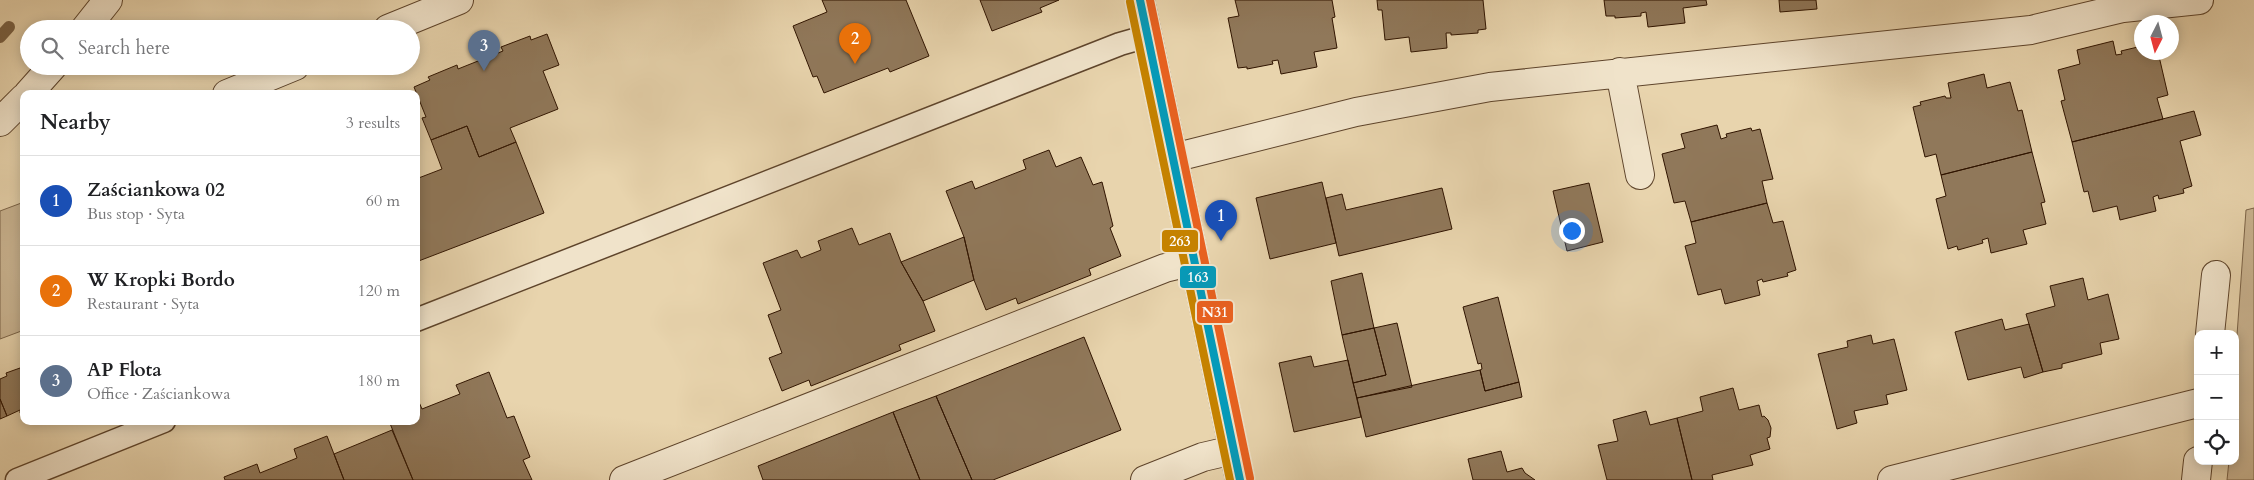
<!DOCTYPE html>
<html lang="en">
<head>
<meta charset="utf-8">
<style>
  :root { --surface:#fff; --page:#f6f6f6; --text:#202124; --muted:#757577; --line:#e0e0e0; --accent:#8f2418 }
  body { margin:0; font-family:Cardo,serif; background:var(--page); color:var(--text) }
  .controls { position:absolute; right:15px; bottom:15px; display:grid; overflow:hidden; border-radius:10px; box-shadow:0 2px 12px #0003 }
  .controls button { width:45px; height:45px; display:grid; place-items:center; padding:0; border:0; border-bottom:1px solid var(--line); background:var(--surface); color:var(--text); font:25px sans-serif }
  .compass { position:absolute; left:2134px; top:15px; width:45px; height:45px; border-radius:50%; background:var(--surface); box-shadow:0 2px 12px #0003; rotate:186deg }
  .you { position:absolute; left:1571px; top:230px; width:18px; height:18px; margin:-12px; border:4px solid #fff; border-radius:50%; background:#1a73e8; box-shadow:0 0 0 8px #1a73e833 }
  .badge { display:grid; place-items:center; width:32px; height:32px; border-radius:50%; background:var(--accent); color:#fff; font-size:16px; font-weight:700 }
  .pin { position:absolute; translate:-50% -41px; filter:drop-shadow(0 1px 2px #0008) }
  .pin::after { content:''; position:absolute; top:26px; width:18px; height:15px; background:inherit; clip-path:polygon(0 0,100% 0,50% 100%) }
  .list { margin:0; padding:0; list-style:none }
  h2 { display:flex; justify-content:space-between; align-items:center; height:65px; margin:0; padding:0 20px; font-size:21px }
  h2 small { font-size:16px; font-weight:400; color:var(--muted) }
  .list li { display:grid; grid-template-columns:32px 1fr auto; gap:15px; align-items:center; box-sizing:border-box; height:90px; padding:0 20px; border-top:1px solid var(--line) }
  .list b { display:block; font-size:19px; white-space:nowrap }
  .list p { margin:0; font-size:16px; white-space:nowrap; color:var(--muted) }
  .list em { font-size:16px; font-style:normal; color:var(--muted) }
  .icon { flex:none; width:28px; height:28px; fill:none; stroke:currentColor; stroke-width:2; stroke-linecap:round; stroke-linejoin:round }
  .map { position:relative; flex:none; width:2254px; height:480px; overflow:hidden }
  .search { position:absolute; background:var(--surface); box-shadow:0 2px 12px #0003; left:20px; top:20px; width:400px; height:55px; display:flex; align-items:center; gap:12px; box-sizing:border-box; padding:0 18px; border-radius:28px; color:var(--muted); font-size:19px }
  .panel { position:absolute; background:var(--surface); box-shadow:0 2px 12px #0003; left:20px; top:90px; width:400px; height:335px; border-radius:10px }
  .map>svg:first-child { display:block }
</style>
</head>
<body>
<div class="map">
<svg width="2254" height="480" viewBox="0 0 2254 480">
  <rect width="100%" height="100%" fill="#e8d4ad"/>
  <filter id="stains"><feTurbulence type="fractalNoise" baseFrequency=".004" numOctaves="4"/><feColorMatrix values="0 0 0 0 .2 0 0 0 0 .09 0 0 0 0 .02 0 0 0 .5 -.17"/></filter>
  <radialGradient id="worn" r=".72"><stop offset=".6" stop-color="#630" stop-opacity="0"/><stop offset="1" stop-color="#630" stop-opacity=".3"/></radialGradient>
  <!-- green -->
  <path fill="#c9b390" stroke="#7c6448" d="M24,202v128l-24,9v-128z
    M2254,208v272h-27l2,-19h6v-98l11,-153z"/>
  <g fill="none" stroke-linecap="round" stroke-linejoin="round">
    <!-- stream -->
    <path stroke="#796044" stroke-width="12" d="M0,37l9,-10"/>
  </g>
  <!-- building -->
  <path fill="#90785a" stroke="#301400" d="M822,0h84l23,56 -39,16 -2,-4 -64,25 -7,-17 -4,1 -20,-51 34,-14z
    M980,0h79l-19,8 2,4 -50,19z
    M1235,0h97l3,17 -3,1 5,30 -23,4 3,15 -36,7 -3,-14 -6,1 1,3 -26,5v-2l-9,1 -10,-50 11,-2z
    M1377,0h106l3,29 -8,1v3l-27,2v-2h-5l1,15 -36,4 -2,-15 -24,3 -3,-30h-4z
    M1604,0h102l1,5 -24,3 2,15 -37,4 -2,-15 -5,1v3l-26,2v-2h-9z
    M1779,0h37l1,9 -37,3z
    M547,34l12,31 -16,6 15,38 -48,19 6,14 -37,15 -12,-31 -36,14 -9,-22 4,-1 -12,-30 16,-7 -2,-3 29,-12 1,4 45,-18 -2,-4 29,-11 1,4z
    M2113,41l3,14 6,-1 -1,-3 21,-5v6h16l10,43 -11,3 6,21 -91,23 -11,-41 4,-1 -7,-30 22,-6 -3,-14z
    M1984,74l3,14 23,-6 8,29 4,-1 10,42 -91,23 -5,-21 -11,3 -12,-50 8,-2 -1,-3 25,-6 1,2h5l-3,-15z
    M2194,111l7,24 -21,6 12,45 -9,3 1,4 -25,6 -1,-4 -5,2 3,14 -36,9 -3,-14 -24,6 -5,-21 -4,1 -12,-50z
    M1717,125l4,14 6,-2 -1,-3 25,-6 1,3 8,-2 13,50 -11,2 5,22 -76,19 -6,-21 -11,2 -12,-49 23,-6 -4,-14z
    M467,126l12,31 37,-15 28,71 -128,49v-83l26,-10 -11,-29z
    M1049,150l7,17 25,-10 12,28 9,-3 11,44 -3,2 11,28 -32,13 2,6 -73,29 -2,-6 -30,12 -12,-30 -10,-43 -18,-46 26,-10 3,8 51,-20 -3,-9z
    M2032,152l13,50 -4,1 5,21 -23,6 4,14 -36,9 -3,-15 -6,2 1,3 -25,7 -1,-4 -9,3 -12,-50 10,-3 -5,-21z
    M1322,182l14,61 -66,16 -14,-61z
    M1589,183l14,59 -36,9 -14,-60z
    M1442,188l10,41 -113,27 -13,-58 16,-4 4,16z
    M1767,203l6,20 10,-2 13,49 -9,3 1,3 -25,6 -1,-3 -5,2 3,14 -35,9 -4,-15 -23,6 -13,-49 11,-3 -5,-21z
    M852,228l7,17 31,-12 11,29 22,39 12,30 -36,14 2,5 -90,36 -2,-6 -27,11 -13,-33 13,-5 -14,-38 13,-5 -18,-47 34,-13 4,8 20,-8 -3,-9z
    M964,237l10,43 -51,21 -22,-39z
    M1362,273l12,55 -32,7 -11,-54z
    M2083,278l5,22 20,-6 11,45 -19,4 2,11 -40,10v4l-19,4 -17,-58 29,-8 -5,-20z
    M1498,297l21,85 -34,9 -5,-21 2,-1 -1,-6 -3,1 -15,-57z
    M2002,319l3,11 24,-6 14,48 -19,6 -3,-11 -53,13 -13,-48z
    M1397,323l15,64 -55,11 -4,-15 33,-8 -12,-47z
    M1374,328l12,47 -33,8 -11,-48z
    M1871,335l2,9 21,-5 13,51 -21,5 2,9 -34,7 3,12 -20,6 -19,-75 30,-7 -1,-6z
    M1084,337l37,93 -128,50h-21l-36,-84z
    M1311,356l3,11 34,-7 13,57 -67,15 -15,-69z
    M20,368l1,2 3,-1v42l-4,2v-3l-13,6 -7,-17v-20l7,-3 -1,-3z
    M1480,370l5,21 34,-9 3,15 -156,40 -9,-39z
    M489,372l18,46 7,-2 16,41 -7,3 9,20h-119l-24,-59h27v-21h2l4,9 38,-15 -4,-9z
    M1733,388l6,22 20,-5 3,12 2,-1 4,4 3,8 -1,9 -3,1 3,11 -20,6 3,10 -41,10 1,5h-21l-15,-62 26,-7 -3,-14z
    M936,396l36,84h-52l-27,-68z
    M0,399l7,17 -7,3z
    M1646,411l4,14 27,-7 15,62h-85l-9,-35 20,-4 -5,-21z
    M893,412l27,68h-157l-5,-14z
    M392,430l21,50h-69l-10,-26z
    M327,436l17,44h-119l-1,-3 33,-13 3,9 37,-15 -3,-9z
    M1501,451l6,21 15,-4 3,5 10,7h-62l-5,-21z"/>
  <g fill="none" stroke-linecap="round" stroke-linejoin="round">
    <!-- lane casing -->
    <g stroke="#5e442b" stroke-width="25">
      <path id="lane" d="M416,320l704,-276 28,-8
        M17,480l147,-59"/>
    </g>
    <!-- street casing -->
    <g stroke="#5e442b" stroke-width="30">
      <path id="street" d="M85,29l23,-29
        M388,29l71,-29
        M1620,72l20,103
        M28,94l25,-28
        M227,94l68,-28
        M0,122l24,-24
        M1173,158l183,-46 134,-25 541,-57 92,-22 76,-8
        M2210,334l6,-59
        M624,480l541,-212 29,-7
        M1145,480l58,-23 30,-7
        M1892,480l306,-77
        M2196,480l2,-19"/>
    </g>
    <!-- secondary casing -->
    <g stroke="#301400" stroke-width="30">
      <path id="secondary" d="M1140,0l100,480"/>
    </g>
    <!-- lane -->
    <use href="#lane" stroke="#f0e3ca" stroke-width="22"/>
    <!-- street -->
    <use href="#street" stroke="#f0e3ca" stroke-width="28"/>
    <!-- secondary -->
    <use href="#secondary" stroke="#f0e3ca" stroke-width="28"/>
    <!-- bus-1 casing -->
    <g stroke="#f0e3ca" stroke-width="11">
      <path id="bus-1" d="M1140,0l100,480"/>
    </g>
    <!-- bus-2 casing -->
    <g stroke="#f0e3ca" stroke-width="11">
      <path id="bus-2" d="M1130,2l100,478"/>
    </g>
    <!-- bus-3 casing -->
    <g stroke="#f0e3ca" stroke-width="11">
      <path id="bus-3" d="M1150,0l100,478"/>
    </g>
    <!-- bus-1 -->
    <use href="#bus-1" stroke="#059ab9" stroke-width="8"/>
    <!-- bus-2 -->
    <use href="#bus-2" stroke="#c58200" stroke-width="8"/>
    <!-- bus-3 -->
    <use href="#bus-3" stroke="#e86120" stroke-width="8"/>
  </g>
  <g stroke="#f0e3ca" stroke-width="2">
    <rect x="1161" y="229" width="38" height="24" rx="5" fill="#c58200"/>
    <rect x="1179" y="265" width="38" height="24" rx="5" fill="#059ab9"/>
    <rect x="1196" y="300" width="38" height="24" rx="5" fill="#e86120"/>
  </g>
  <g font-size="14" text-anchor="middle" font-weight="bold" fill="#fff">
    <text x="1180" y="246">263</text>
    <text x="1198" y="282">163</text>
    <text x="1215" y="317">N31</text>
  </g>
  <rect width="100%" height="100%" filter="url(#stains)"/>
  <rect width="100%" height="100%" fill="url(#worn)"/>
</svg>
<div class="controls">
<button>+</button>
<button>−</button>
<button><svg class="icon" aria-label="locate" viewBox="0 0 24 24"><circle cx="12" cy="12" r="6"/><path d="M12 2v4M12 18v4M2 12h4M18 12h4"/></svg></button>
</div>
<svg class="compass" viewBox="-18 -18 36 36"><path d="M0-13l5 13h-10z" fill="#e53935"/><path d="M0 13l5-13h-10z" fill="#757577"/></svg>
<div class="you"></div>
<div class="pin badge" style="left:1221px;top:241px;background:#1a4fb4">1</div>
<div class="pin badge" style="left:855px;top:64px;background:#e8710a">2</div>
<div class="pin badge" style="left:484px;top:71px;background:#5c6f8a">3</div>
<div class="search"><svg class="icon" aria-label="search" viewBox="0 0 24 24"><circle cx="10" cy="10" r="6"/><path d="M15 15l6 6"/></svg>Search here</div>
<section class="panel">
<h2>Nearby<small>3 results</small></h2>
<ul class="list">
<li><span class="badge" style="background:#1a4fb4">1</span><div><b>Zaściankowa 02</b><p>Bus stop · Syta</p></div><em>60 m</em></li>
<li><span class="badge" style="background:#e8710a">2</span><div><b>W Kropki Bordo</b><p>Restaurant · Syta</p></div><em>120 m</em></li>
<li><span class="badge" style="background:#5c6f8a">3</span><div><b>AP Flota</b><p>Office · Zaściankowa</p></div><em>180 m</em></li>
</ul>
</section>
</div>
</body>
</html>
